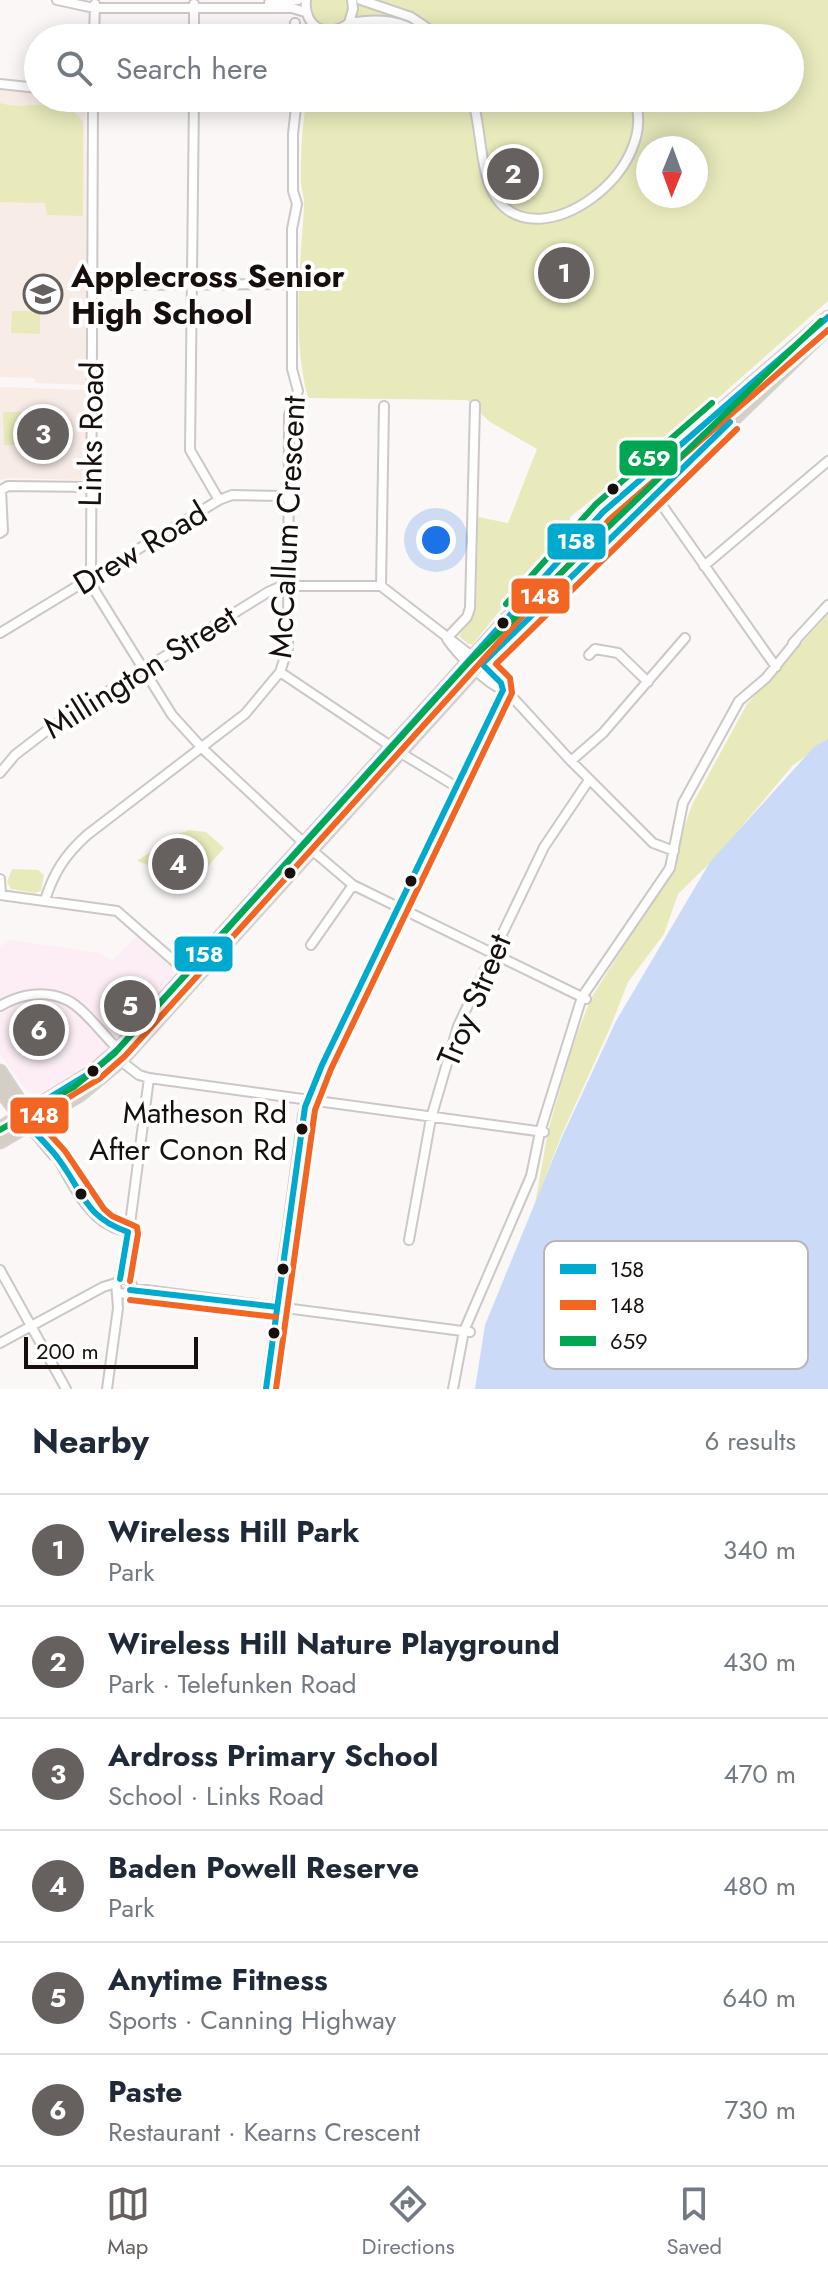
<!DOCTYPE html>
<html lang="en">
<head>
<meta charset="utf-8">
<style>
  :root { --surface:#fff; --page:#f2f2f3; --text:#1f2937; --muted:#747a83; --line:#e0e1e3; --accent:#66605e }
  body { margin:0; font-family:Jost,sans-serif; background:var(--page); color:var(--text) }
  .compass { position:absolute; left:636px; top:136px; width:72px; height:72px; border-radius:50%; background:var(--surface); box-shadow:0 4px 20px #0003; rotate:181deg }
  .scale { position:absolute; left:24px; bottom:20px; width:174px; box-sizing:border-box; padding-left:8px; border:4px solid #170f0c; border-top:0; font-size:22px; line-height:28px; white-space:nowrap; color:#170f0c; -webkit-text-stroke:6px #fff; paint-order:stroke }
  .you { position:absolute; left:436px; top:540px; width:28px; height:28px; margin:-20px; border:6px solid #fff; border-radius:50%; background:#1a73e8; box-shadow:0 0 0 12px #1a73e833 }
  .badge { display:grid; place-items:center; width:52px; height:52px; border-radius:50%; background:var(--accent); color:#fff; font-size:26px; font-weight:700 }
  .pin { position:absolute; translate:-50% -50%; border:4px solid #fff; box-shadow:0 2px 8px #0006 }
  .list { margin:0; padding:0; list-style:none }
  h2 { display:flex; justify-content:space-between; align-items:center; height:104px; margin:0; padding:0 32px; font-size:34px }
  h2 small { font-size:26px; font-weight:400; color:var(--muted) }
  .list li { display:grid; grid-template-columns:52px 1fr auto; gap:24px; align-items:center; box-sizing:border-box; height:112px; padding:0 32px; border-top:2px solid var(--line) }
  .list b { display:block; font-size:30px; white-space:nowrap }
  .list p { margin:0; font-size:26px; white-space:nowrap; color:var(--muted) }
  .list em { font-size:26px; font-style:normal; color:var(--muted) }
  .icon { flex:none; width:44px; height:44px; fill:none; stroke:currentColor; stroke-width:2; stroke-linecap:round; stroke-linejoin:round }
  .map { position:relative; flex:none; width:828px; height:1389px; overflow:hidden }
  .search { position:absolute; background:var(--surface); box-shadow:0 4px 20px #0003; left:24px; right:24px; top:24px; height:88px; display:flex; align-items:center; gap:20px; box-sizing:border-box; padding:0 28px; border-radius:44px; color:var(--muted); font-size:30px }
  .sheet { height:776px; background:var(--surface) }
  nav { display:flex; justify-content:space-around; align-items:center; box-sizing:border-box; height:112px; border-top:2px solid var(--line); background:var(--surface); font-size:22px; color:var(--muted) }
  nav a { display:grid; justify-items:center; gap:4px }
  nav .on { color:var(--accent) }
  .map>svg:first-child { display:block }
</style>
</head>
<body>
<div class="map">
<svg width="828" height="1389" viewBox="0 0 828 1389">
  <rect width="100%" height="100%" fill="#faf7f6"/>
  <!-- commercial -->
  <path fill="#fceef4" d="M138,935l37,32 -1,12 -76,78 -57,36h-10l-10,-9 -21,-31v-106l10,-7 90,13 12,8z"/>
  <!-- built -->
  <path fill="#f8ece7" d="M0,87l38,4v7l47,1 2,286 -52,-2v-5l-35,-1z
    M0,387l87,3 -2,90 -77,-2 -8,2z"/>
  <!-- green -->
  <path fill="#e8eabc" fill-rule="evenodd" d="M309,0h39c6,26 -12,32 -33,24l-7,-20z
    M357,0h471v301l-144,127 -114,89v6l-97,121h-5l-9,-8 17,-27 2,-92 30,6 29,-74 -47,-27 -23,-22 -159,-2c-16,-59 -8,-130 -4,-190 1,-8 -2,-16 -3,-24 -1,-29 1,-58 6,-86h483v-60h-447l13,-8v-10h-2zM648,148h48v48h-48z
    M0,103c27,9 65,-10 83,19v94l-36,-1 -2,-12 -45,-1z
    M12,311h28v23l-29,-1z
    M3,412h32l1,32 -32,1z
    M828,614v127l-35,24 -75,90 -40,39 -14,40 -36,48 -18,46 -48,106 -27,70 13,-73 24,-84 19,-49 74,-116 27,-77 55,-101z
    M190,830l16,2 18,16 -40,46 -30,-27 -17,-6 38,-26z
    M12,869l26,1 6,5 -3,16 -6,2 -24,-4 -4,-7z"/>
  <!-- water -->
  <path fill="#cbdaf7" d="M828,739v650h-353l10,-64 77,-188 54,-116 94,-159 105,-116z"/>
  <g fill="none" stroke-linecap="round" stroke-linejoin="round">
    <!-- minor casing -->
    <g stroke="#cdc7c5" stroke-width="12">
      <path id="minor" d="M57,0l37,8h198l13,4
        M306,0c-3,27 22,40 43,23l4,-14 -1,-9
        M361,0l50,17 31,21
        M269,3l29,-3
        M194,4v34
        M349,23c29,-5 53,-4 78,15
        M94,38l1,-34
        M294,38l1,-15
        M0,84l38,4
        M93,98l-2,480 4,13 77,124 30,33 103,96
        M194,98l-4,352 29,50
        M472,98c10,30 7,77 25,101 43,60 165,-29 137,-101
        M92,285l200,-1
        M638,481l19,17 119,169
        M0,533l3,-2 -2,-41 7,-4 83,1
        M704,566l124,-105
        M381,586l3,-180
        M0,633l219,-133 13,-5 50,1 8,4
        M447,638l20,-21 3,-9 5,-203
        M447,639c11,16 39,44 56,51
        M793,643l35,-38
        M589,655l6,-6 23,4 30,29
        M280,672l112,75
        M401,753l54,33
        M571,761l32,-28 82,-95
        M0,773l15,-18 39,-30 214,-133 14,-6h99l101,78 89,97 82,82 21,8
        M313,851l40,34 233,114
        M0,879l1,16
        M0,895l117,16 72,63
        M45,900c9,-28 20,-45 42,-65l158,-121 35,-42 8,-24 1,-233 9,-24 -6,-22v-140l5,-25 -4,-13v-57l4,-36
        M311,945l42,-60
        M0,1006c20,-12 45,-16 67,-6 16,7 37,36 51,49
        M121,1061l18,14 10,3 395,54
        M35,1122c24,28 42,89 76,104 5,3 12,4 17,6
        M28,1125l25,30
        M409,1240l22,-122 27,-92 86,-179 45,-67
        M0,1270l66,119
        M120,1279l10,-55 19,-146
        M130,1290h16l324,42
        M0,1343l103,-56 13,-4
        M107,1389l11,-81 -2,-25 5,-5 8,2 3,5 -3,7 -5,2 -7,-2
        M266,1389l37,-274 5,-16 195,-409
        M453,1389l11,-58 67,-155 9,-44 42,-135 88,-129 13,-65 56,-102 27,-23 30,-37"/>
    </g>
    <!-- highway casing -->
    <g stroke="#d4d1d0" stroke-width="15">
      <path id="highway" d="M0,1071l29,44
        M0,1090l22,29
        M0,1128l93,-57 25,-22 485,-537 225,-195
        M0,1142l80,-47 41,-34 355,-392 352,-341"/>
    </g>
    <!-- minor -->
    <use href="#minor" stroke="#fefefe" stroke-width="8"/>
    <!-- highway -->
    <use href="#highway" stroke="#d5cec5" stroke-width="11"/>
    <!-- bus-1 casing -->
    <g stroke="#fff" stroke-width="12">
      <path id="bus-1" d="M120,1279l8,-47c-44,-15 -45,-41 -71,-75 -11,-14 -25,-27 -38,-41l74,-45 25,-22 485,-537 225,-195
        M130,1290l147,17
        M266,1389l39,-282 17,-42 181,-375 -2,-7 -19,-19 248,-242"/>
    </g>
    <!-- bus-2 casing -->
    <g stroke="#fff" stroke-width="12">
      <path id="bus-2" d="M130,1281l8,-47 -1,-7 -25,-11 -8,-7 -39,-58 -30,-33 64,-39 26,-23 485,-537 218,-189
        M130,1300l146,17
        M276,1389l39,-279 16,-41 181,-376 -2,-15 -14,-14 241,-235"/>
    </g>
    <!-- bus-3 casing -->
    <g stroke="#fff" stroke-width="12">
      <path id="bus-3" d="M506,604l90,-100 116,-101
        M0,1130l74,-43 40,-33 355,-392 352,-341"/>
    </g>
    <!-- bus-1 -->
    <use href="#bus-1" stroke="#00a9ce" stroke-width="6"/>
    <!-- bus-2 -->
    <use href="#bus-2" stroke="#f26522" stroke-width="6"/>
    <!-- bus-3 -->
    <use href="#bus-3" stroke="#00a651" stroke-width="6"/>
  </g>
  <!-- icons -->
  <defs>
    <g id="school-ring" transform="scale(2)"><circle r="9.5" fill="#fff" stroke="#66605e" stroke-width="1.5"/><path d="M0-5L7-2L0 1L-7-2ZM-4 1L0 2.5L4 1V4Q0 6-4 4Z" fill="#66605e"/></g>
  </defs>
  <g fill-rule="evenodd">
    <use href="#school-ring" x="43" y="294"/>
  </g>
  <!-- markers -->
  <g fill="#170f0c" stroke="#fff" stroke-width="3">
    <circle cx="613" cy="489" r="7"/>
    <circle cx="503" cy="623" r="7"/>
    <circle cx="290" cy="873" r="7"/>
    <circle cx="411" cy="881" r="7"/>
    <circle cx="93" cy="1071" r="7"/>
    <circle cx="302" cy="1129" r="7"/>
    <circle cx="81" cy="1194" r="7"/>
    <circle cx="283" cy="1269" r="7"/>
    <circle cx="274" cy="1333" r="7"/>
  </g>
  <g text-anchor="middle" stroke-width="8" stroke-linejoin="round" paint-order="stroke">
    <!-- bus labels -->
    <g font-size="30" fill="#170f0c" stroke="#fff" text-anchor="end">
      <text x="287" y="1123">Matheson Rd<tspan x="287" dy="37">After Conon Rd</tspan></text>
    </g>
    <!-- poi labels -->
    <g font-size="32" font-weight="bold" fill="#170f0c" stroke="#fff" text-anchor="start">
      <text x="71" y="287">Applecross Senior<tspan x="71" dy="37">High School</tspan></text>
    </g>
    <!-- street labels -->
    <g font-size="32" fill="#170f0c" stroke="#fff">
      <text transform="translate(91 434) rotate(-89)" y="11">Links Road</text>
      <text transform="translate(287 527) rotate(-87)" y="11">McCallum Crescent</text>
      <text transform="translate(140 548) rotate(-31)" y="11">Drew Road</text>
      <text transform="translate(140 672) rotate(-32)" y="11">Millington Street</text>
      <text transform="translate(474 1000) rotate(-67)" y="11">Troy Street</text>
    </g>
  </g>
  <!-- legend -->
  <rect x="544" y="1241" width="264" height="128" rx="12" fill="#fff" stroke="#b9b7b6" stroke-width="2"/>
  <rect x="560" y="1264" width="36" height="10" fill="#00a9ce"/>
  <rect x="560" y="1300" width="36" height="10" fill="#f26522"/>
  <rect x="560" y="1336" width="36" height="10" fill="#00a651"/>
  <g font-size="22" fill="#170f0c">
    <text x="610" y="1277">158</text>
    <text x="610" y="1313">148</text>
    <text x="610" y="1349">659</text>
  </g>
  <g stroke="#fff" stroke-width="3">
    <rect x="618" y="439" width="61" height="38" rx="8" fill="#00a651"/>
    <rect x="546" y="522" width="61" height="39" rx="8" fill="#00a9ce"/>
    <rect x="510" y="577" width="61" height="38" rx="8" fill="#f26522"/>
    <rect x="173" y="935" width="61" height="38" rx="8" fill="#00a9ce"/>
    <rect x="9" y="1096" width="61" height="39" rx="8" fill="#f26522"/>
  </g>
  <g font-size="22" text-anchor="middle" font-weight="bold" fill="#fff">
    <text x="649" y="466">659</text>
    <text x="576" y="549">158</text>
    <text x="540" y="604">148</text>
    <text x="204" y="962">158</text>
    <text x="39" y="1123">148</text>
  </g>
</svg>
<svg class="compass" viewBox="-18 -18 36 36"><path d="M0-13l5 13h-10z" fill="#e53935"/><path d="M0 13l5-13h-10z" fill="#747a83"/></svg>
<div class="scale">200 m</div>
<div class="you"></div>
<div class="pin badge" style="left:564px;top:273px">1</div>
<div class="pin badge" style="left:513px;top:174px">2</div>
<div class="pin badge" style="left:43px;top:434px">3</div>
<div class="pin badge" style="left:178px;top:864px">4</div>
<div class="pin badge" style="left:130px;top:1006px">5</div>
<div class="pin badge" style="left:39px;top:1030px">6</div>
<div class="search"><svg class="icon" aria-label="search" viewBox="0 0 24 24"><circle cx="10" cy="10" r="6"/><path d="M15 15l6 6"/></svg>Search here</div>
</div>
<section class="sheet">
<h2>Nearby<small>6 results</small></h2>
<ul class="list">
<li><span class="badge">1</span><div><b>Wireless Hill Park</b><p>Park</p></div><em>340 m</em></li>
<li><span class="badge">2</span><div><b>Wireless Hill Nature Playground</b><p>Park · Telefunken Road</p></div><em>430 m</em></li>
<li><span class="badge">3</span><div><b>Ardross Primary School</b><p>School · Links Road</p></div><em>470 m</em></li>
<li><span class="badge">4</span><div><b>Baden Powell Reserve</b><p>Park</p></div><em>480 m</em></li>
<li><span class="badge">5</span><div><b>Anytime Fitness</b><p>Sports · Canning Highway</p></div><em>640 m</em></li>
<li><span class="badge">6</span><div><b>Paste</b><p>Restaurant · Kearns Crescent</p></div><em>730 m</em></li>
</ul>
</section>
<nav>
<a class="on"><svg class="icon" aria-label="map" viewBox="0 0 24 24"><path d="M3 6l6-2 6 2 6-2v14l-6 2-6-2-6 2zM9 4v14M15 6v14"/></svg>Map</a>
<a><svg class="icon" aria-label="directions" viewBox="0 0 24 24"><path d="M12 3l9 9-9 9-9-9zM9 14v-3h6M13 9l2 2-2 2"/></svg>Directions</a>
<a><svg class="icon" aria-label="saved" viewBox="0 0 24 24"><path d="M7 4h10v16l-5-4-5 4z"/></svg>Saved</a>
</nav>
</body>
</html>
